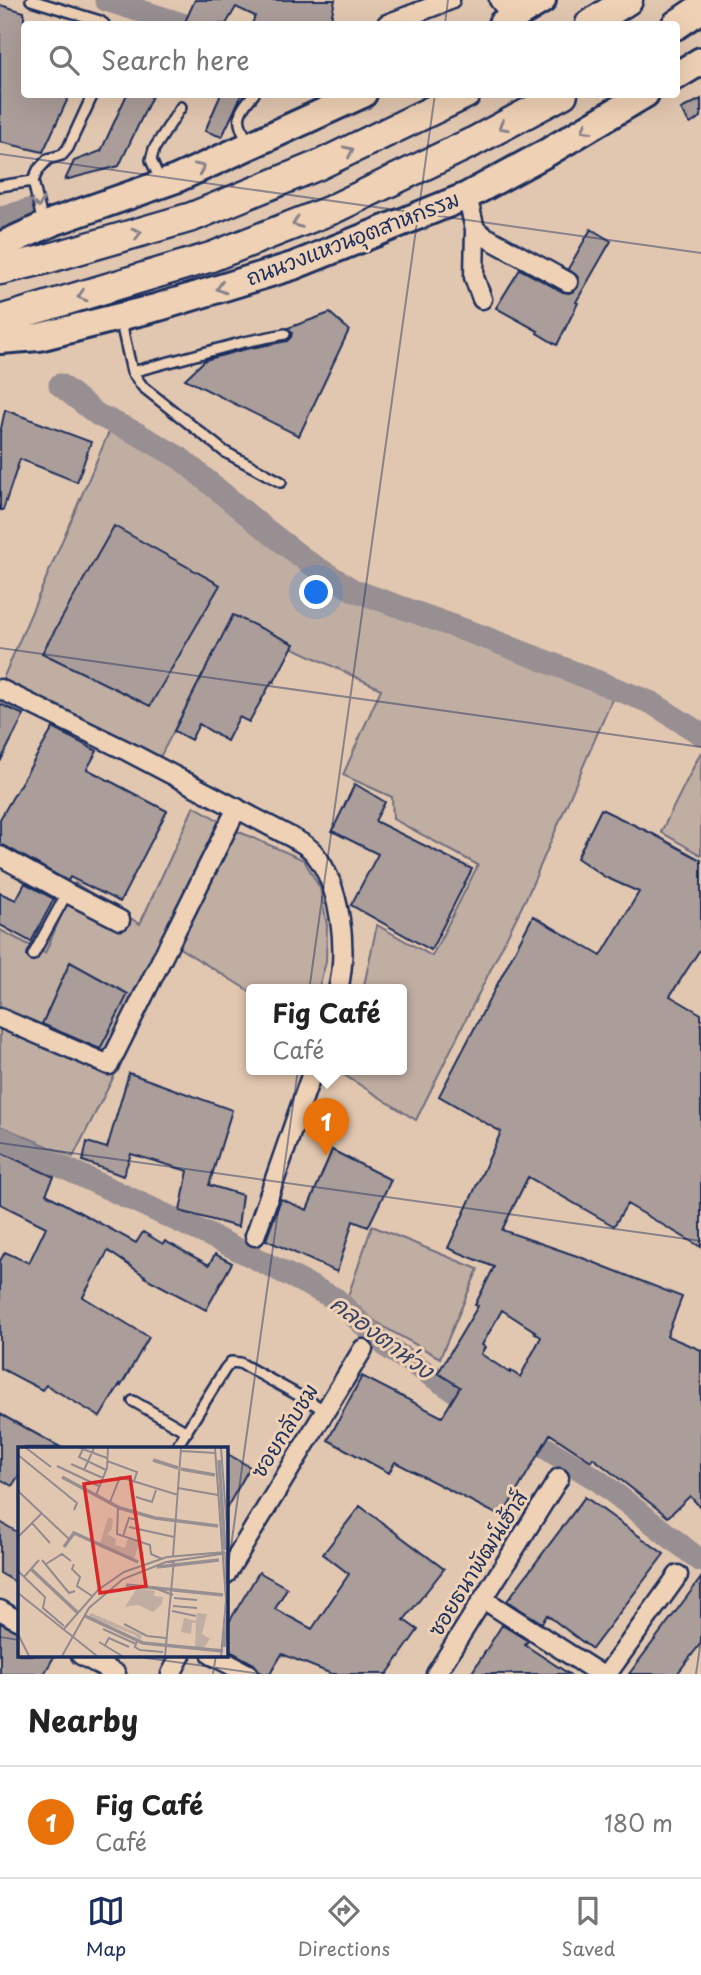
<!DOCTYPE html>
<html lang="en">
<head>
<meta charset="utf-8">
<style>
  :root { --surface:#fff; --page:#f6f6f6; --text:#222; --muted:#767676; --line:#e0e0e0; --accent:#1b2f5e }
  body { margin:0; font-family:"Playpen Sans","Playpen Sans Thai",sans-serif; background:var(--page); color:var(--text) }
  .you { position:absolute; left:317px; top:593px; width:24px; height:24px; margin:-18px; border:5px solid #fff; border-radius:50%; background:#1a73e8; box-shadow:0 0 0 10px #1a73e833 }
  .badge { display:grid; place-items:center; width:46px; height:46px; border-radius:50%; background:var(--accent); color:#fff; font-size:23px; font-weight:700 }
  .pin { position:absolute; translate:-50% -58px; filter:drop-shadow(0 2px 4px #0008) }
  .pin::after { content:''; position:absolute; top:37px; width:24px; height:21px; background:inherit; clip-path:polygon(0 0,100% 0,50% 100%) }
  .popup { position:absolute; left:246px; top:984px; width:161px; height:91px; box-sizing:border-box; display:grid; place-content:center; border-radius:7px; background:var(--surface); filter:drop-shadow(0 2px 5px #0005); font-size:23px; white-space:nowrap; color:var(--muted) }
  .popup b { font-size:26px; color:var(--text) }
  .popup::after { content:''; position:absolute; left:50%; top:100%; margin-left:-14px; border:14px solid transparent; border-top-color:var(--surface) }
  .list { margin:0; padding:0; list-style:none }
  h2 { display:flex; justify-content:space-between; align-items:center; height:91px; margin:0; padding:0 28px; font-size:30px }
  h2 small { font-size:23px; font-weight:400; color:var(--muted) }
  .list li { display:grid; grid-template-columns:46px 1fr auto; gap:21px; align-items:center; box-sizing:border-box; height:112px; padding:0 28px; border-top:2px solid var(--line) }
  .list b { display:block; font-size:26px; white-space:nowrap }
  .list p { margin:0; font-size:23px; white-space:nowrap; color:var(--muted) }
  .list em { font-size:23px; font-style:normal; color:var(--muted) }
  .icon { flex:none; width:38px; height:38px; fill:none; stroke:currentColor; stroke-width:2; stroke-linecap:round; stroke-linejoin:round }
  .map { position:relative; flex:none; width:701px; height:1674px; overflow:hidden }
  .search { position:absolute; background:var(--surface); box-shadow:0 7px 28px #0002; left:21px; right:21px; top:21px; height:77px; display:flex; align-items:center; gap:18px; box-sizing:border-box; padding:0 24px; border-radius:7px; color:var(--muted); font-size:26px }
  .sheet { height:203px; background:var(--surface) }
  nav { display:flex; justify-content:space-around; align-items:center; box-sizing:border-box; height:98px; border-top:2px solid var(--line); background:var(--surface); font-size:19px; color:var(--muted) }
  nav a { display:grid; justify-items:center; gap:4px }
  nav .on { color:var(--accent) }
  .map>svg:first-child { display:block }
</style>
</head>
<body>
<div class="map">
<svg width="701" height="1674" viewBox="0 0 701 1674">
  <rect width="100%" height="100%" fill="#e2c7b0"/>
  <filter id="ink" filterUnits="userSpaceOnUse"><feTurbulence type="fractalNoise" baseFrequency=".0143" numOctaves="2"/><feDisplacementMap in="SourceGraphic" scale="14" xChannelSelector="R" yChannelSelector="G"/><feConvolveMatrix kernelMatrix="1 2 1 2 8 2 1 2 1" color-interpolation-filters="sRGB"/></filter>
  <g filter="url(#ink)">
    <!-- green -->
    <path fill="#c1aea2" stroke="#6e6e80" stroke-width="2" d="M111,427l58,29 110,91 61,42 83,37 191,69 -85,197 -113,228 -72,-45 1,-5h56v-80h-38l14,-65 55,31 46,-91 -85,-46 -1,-22 -49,-22 38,-86 -149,-70 -73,140 -157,-78z
      M701,752v103l-40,-23z
      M194,806l43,25 67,29 16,28 7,37 -1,37 -8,28h-67v2l-75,-46 -28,63 -75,148 -73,-31v-196l45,23 30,-70 65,41z
      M372,1226l106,43 -38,89 -51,-28 -43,-28z"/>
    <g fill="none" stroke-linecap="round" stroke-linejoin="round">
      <!-- canal -->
      <path stroke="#988f92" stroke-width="23" d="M106,0l76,24
        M0,218l32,-9
        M60,385l38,30 40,19 42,24 80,67 48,37 45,28 126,45 173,68 49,31
        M0,1138l217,101 119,60 51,48 96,62
        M518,1431l81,50 102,80"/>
    </g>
    <!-- building -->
    <path fill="#ab9d99" stroke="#1b2f5e" stroke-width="2" fill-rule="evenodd" d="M195,0h140l-5,24h-78l3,-8 -19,-9 -10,17h-42z
      M0,5l24,7v82h46l-27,58 -43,-10z
      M127,94h26l-34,72 -54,14 9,-19 27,-10z
      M221,94h21l-20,43 -17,-6z
      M701,99v18l-11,7 -9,-15z
      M591,229l20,12 -35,61 2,1 -21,42 -20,-12 1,-2 -42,-23 24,-39 43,23 6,1 5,-2 4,-4 1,-6 -2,-5 -9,-7z
      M330,313l19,17 -50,106 -114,-57 20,-19 41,-11 41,-8 4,-4 1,-4 -4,-5z
      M5,410l86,32 -14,40 -57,-23 -17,51h-3v-77z
      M114,526l106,59 -70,121 -108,-53z
      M233,615l61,29 -20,38 -2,-1 -23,41 -10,-5 -12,24 -28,-17 -8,16 -17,-9z
      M0,704l24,11 -24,47z
      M53,728l44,23 -10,18 80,42 -47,91 -50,-25 -2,4 -63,-35 -5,-1v-26z
      M355,784l30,18 -10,19 97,48 -41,81 -80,-45 27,-51 -46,-23z
      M601,809l54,26 46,25v88l-31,48 31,18v233l-74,-43 -13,22 -86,-49 -26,53 78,27 102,40 -15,39 34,14v158l-11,-12 -22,21 -75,-59 -2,3 -41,-27 -48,83 -107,-55 -6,11 -61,-33 34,-64 80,41 18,-30 -22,-14 40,-67 -3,-1 19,-38 -46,-19 53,-116 -62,-36 94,-180 68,40 38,-64 -34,-15 -28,-19zM502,1310l34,22 -1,1 6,4 -21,40 -9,-6 -1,2 -29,-19 4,-7 -3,-2z
      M25,883l29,16 -23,43 -31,-17v-32l16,7z
      M70,962l58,32 -28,55 -58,-25z
      M129,1073l103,37 -23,75 33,10 -4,32 -58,-16 8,-40 -57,-17 -8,22 -40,-15 4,-19 20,6z
      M332,1150l59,30 -23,47 -15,-6 -16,51 -71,-32 15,-41 26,11z
      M0,1152l54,25 -8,17 90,49 7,-11 20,12 2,-3 44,24 6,-11 17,9 -26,47 -62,-33 1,-1 -37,-25 -25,46 66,40 -28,49 -1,-2 -20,33 -54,-32 -4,5 -42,-22v-107l5,-9 24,11 17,-36 -46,-23z
      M0,1414l62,34h-43v27l-7,11 -12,-7z
      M226,1453l24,14 -24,42z
      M585,1497l79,57 -72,95 -45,-34 -5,8 -35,-22z
      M360,1506l84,63 -40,51 14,10 -31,44h-55l-50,-20 -12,20h-11l-1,-5 -4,-5 -28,-15v-22l33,-55 28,16 -12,21 37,20 37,-55 -26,-20z
      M0,1522l19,11v51l-19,-11z
      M701,1578v65l-24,31h-48z
      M0,1623l19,9v23h36l-11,19h-44z
      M502,1625l26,16 -3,4 44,29h-98z"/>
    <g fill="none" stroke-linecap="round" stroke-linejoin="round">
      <!-- lane casing -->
      <g stroke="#1b2f5e" stroke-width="14">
        <path id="lane" d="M31,0l69,21 4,3
          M249,144c-13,-24 -14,-29 5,-50
          M161,182l-10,-22 3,-11 27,-42
          M0,186l33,-5
          M43,224l-10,-43 5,-11 10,-11 14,-4 6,-7 25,-54
          M120,318l12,54 11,15 82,65 56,30
          M132,372l112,-30 41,-8
          M33,955l34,-62
          M133,1401l54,31
          M176,1448l49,-79 6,-7 9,1 85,47"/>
      </g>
      <!-- street casing -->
      <g stroke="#1b2f5e" stroke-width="23">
        <path id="street" d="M499,0l14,18
          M387,24l63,-24
          M467,196l8,33 9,7 84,46
          M475,229l-1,48 8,22
          M0,689l127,62 164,86c7,4 18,9 23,16 27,33 34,96 24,137
          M0,856l67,37 53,27
          M0,1018l109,47 128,-257
          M255,1236l58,-166
          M226,1574l137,-225
          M483,1599l117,75
          M0,1610l19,11
          M81,1655l35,19
          M212,1655l36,19
          M171,1674l10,-19
          M436,1674l123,-196
          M607,1674l71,-99"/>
      </g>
      <!-- secondary casing -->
      <g stroke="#1b2f5e" stroke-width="32">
        <path id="secondary" d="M502,24l40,-24
          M676,76l25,-15
          M0,246l53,-24 123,-43 187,-85
          M0,340l39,-3 120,-30 134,-41 174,-70 81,-44 97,-58"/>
      </g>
      <!-- primary casing -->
      <g stroke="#1b2f5e" stroke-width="33">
        <path id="primary" d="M590,24l38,-24
          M676,25l25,-17
          M0,270l43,-10 149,-43 127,-52 147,-71
          M0,320l211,-63 120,-47 142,-68 90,-48"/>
      </g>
      <!-- lane -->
      <use href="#lane" stroke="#efd1b5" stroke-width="9"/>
      <!-- street -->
      <use href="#street" stroke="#efd1b5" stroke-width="18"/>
      <!-- secondary -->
      <use href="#secondary" stroke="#efd1b5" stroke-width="26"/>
      <!-- primary -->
      <use href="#primary" stroke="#efd1b5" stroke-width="28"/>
    </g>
    <!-- one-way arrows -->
    <defs><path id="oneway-chevron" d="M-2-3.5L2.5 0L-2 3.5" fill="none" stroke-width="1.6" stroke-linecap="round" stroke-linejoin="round" transform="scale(1.75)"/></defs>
    <g stroke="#85808a">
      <use href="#oneway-chevron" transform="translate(503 126) rotate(152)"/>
      <use href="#oneway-chevron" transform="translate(586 129) rotate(149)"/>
      <use href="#oneway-chevron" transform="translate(349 151) rotate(-25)"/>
      <use href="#oneway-chevron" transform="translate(200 168) rotate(-24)"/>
      <use href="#oneway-chevron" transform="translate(38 203) rotate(78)"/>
      <use href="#oneway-chevron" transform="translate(297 223) rotate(159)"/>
      <use href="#oneway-chevron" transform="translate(137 233) rotate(-16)"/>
      <use href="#oneway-chevron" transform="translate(221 288) rotate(163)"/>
      <use href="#oneway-chevron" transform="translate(82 296) rotate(163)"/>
    </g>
  </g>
  <!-- ticks -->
  <path fill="none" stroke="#1b2f5e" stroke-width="2" stroke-opacity="0.45" d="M445,24l3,-24M0,154l701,99M0,648l701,99M0,1143l701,98M226,1582l209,-1488M0,1637l19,3M125,1655l137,19M213,1674l3,-19M696,1674l5,-34"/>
  <g text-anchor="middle" stroke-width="6" stroke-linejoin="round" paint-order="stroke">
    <!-- street labels -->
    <g font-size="21" fill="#1b2f5e" stroke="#efd1b5">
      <text transform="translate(353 239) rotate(-21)" y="7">ถนนวงแหวนอุตสาหกรรม</text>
      <text transform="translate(285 1431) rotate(-58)" y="7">ซอยกลับชม</text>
      <text transform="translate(478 1564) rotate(-58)" y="7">ซอยธนาพัฒน์เฮ้าส์</text>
    </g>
    <!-- water labels -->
    <g font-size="23" font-style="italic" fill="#344268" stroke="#efd1b5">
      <text transform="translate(382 1337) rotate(37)" y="8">คลองตาห่วง</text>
    </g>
  </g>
  <!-- overview -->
  <g transform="translate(18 1447)">
    <rect width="210" height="210" fill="#e2c7b0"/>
    <path d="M90,70l5,2 -1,10 -5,5 9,5 -1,6 10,3 3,-10 11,4 -5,18 -35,-13zM119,141l18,3 -1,5 9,1 -1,7 -9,8 -15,-7 -13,2zM73,166l51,22 -2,6 -5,-6 -47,-18zM179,166l10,1 -5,20 8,5 -7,10 -8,1 1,-27h-4l-1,11 -10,-2 3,-14 12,3z" fill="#c1aea2"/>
    <path fill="none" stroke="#988f92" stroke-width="3.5" d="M135,13l25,8M201,13l6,90M163,22l34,6M44,30l58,31 35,10 63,8M46,100l10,-14 64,29M208,108l1,30M139,120l62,-7M13,122l47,44M108,138l97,10M67,169l58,27 80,8M206,200l4,-36"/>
    <path fill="none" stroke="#928a8f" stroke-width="2" d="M8,1l25,19M62,1l27,10M197,1l11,152 -5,56M203,1l7,93M65,2l-4,8 27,13M163,4l35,2M0,8l59,48 -3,7M89,14l30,11 -3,9M53,17l32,14M39,19l42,20M66,23l10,-22M160,41l40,7M0,44l51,48M78,48l11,-27 1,-20M118,50l16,5 4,-12M92,55l10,-25 58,18M100,61l-1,26 33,11 1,9 11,5M14,76l18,20M111,80l45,10M105,89l6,-18 8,2M0,90l23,-23M155,109l8,-108M24,113l27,33 6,-2M28,117l16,-10 9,7M56,117l-2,5 8,8 -3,9 15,10M0,124l27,26 -2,11 21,18M6,130l15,-17M134,140l21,8M0,146l79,63M156,151l23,2M155,159l24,2M154,164l24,5M106,177l23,12 19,2M85,182l33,15M45,183l35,-40 26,-18 43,-15 58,-5M0,187l11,22M119,194l-2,6 5,3 23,2M81,195l23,14M87,198l4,-7 20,9M44,209l27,-48 34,-29 43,-17 62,-9M147,209l9,-96"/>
    <path fill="#d62828" fill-opacity="0.15" stroke="#d62828" stroke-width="3.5" d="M112,30l16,109 -46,7 -16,-109z"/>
    <rect width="210" height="210" fill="none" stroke="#1b2f5e" stroke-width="3.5"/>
  </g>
</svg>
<div class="you"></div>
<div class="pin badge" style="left:326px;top:1156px;background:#e8710a">1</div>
<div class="popup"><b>Fig Café</b>Café</div>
<div class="search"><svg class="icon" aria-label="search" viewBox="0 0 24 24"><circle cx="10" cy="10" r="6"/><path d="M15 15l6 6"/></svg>Search here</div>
</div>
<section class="sheet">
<h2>Nearby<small></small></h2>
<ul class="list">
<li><span class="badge" style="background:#e8710a">1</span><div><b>Fig Café</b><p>Café</p></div><em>180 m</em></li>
</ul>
</section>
<nav>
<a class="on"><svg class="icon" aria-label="map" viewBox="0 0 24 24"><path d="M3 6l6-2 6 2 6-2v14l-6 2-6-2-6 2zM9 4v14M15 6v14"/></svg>Map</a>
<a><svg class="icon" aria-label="directions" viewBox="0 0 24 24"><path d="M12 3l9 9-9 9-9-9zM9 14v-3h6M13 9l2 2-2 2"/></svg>Directions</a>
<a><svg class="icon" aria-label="saved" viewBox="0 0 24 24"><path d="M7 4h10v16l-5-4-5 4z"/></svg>Saved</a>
</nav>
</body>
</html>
